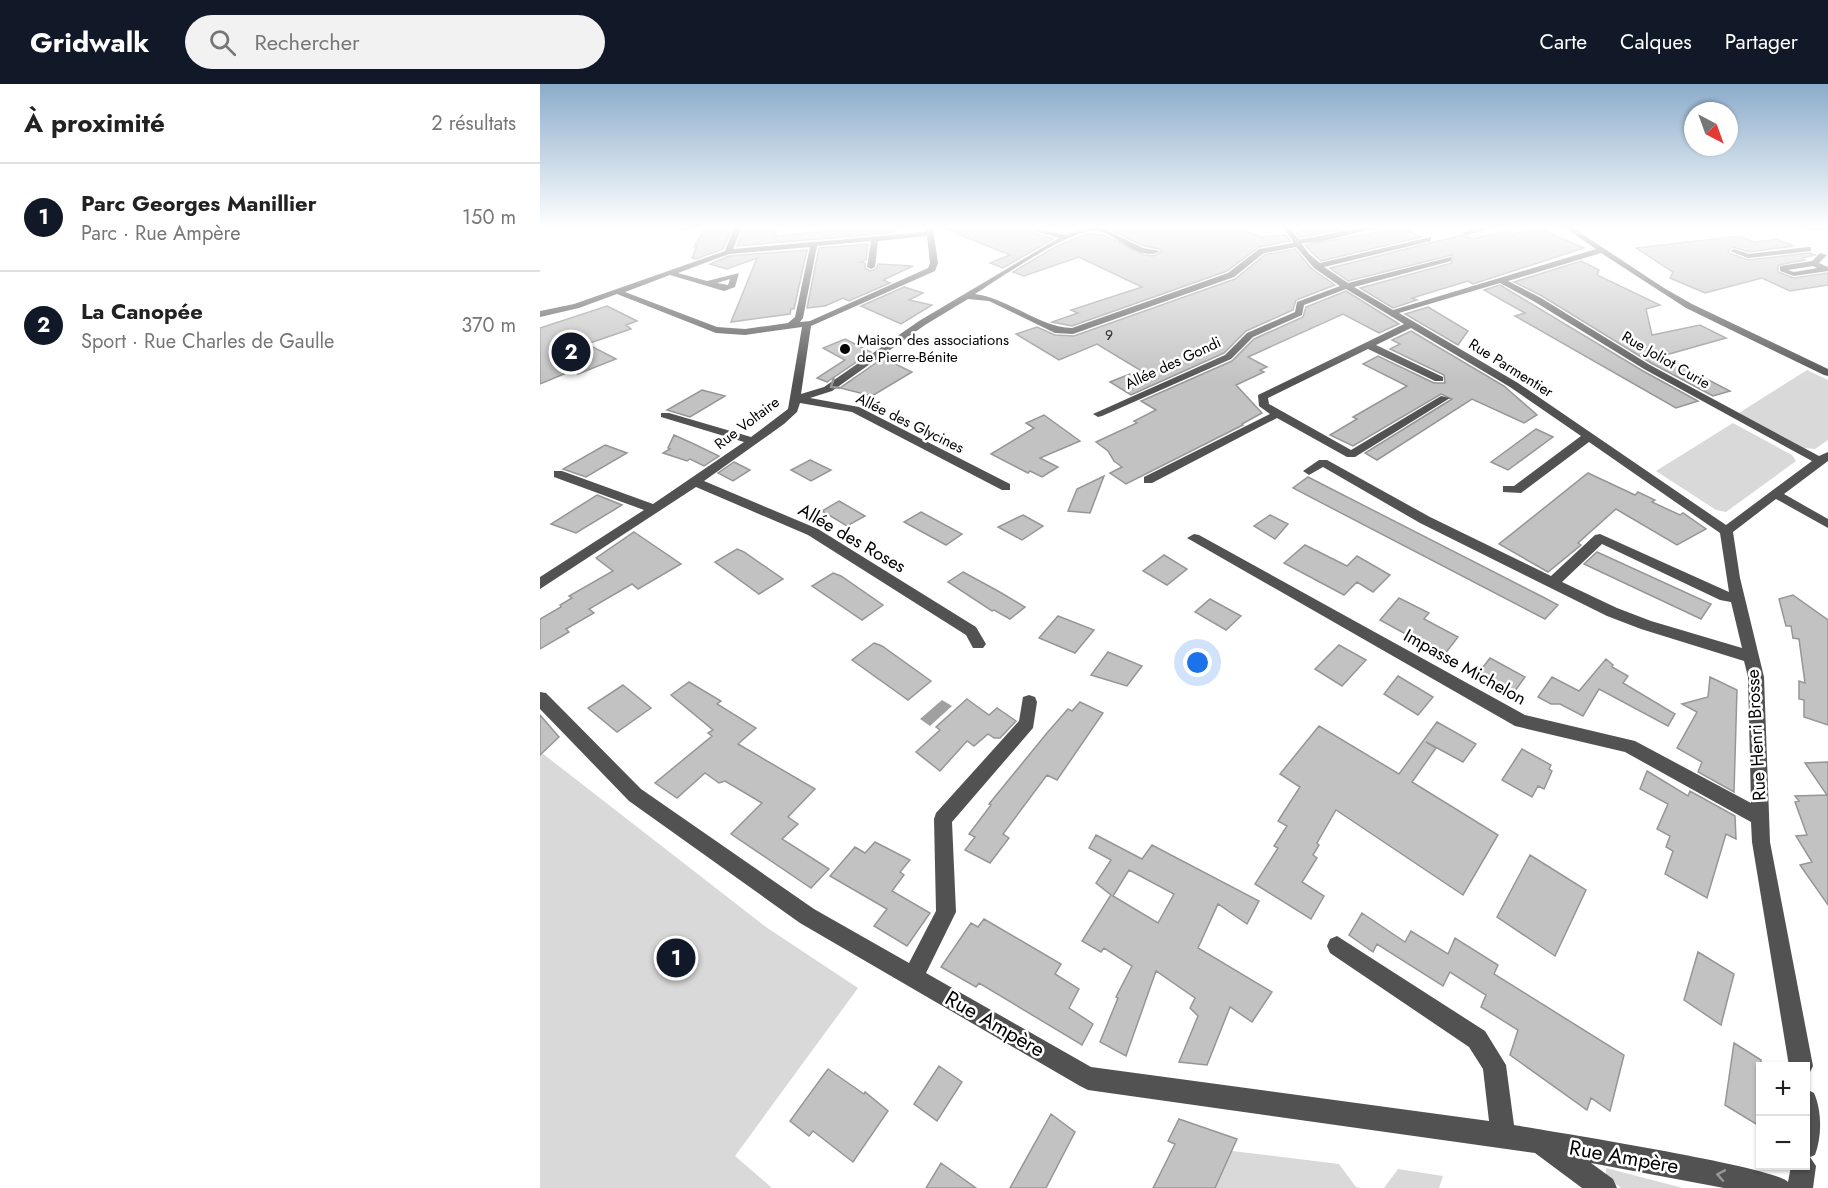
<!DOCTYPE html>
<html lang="fr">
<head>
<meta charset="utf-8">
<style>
  :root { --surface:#fff; --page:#f2f2f2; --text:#222; --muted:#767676; --line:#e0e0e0; --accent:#111827 }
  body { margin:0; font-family:Jost,sans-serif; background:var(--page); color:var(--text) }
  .controls { position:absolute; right:18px; bottom:18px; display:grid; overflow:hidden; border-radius:0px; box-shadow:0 2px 4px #0004 }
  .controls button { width:54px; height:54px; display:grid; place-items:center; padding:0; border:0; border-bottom:2px solid var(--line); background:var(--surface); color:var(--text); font:30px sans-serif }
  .compass { position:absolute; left:1144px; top:18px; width:54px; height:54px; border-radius:50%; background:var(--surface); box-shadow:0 2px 4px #0004; rotate:139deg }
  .you { position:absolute; left:658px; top:579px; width:21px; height:21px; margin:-15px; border:4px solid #fff; border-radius:50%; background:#1a73e8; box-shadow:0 0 0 9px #1a73e833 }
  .badge { display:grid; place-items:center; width:39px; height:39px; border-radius:50%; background:var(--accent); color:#fff; font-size:20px; font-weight:700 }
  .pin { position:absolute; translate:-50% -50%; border:3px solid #fff; box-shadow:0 2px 6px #0006 }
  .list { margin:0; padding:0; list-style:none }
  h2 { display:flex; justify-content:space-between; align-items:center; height:78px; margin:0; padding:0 24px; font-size:26px }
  h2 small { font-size:20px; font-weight:400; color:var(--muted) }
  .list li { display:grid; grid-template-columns:39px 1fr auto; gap:18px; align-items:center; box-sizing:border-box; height:108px; padding:0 24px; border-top:2px solid var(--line) }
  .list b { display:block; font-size:22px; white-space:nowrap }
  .list p { margin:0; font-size:20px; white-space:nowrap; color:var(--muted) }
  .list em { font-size:20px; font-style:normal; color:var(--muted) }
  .icon { flex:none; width:33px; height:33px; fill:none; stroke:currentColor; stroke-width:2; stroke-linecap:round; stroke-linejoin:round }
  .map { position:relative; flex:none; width:1288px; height:1104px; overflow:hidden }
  header { display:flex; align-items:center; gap:36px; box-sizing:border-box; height:84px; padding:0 30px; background:var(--accent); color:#fff }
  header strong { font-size:28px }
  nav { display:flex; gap:33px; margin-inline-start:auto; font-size:21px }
  .search { width:420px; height:54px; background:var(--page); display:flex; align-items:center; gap:15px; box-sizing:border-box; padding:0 21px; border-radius:33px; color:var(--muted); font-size:22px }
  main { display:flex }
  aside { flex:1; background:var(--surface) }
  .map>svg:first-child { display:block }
</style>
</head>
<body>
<header>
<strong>Gridwalk</strong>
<div class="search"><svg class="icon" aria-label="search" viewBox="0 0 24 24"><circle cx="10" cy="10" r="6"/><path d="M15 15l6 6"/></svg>Rechercher</div>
<nav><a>Carte</a><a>Calques</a><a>Partager</a></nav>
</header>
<main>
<aside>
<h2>À proximité<small>2 résultats</small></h2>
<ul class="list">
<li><span class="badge">1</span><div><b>Parc Georges Manillier</b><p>Parc · Rue Ampère</p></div><em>150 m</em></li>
<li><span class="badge">2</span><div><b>La Canopée</b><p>Sport · Rue Charles de Gaulle</p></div><em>370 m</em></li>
</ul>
</aside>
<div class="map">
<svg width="1288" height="1104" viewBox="0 0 1288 1104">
  <rect width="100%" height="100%" fill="#fff"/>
  <!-- green -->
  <path fill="#d9d9d9" d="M1267,286l21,10v60l-13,9 -11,-1 -65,-35z
    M1193,339l59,32 4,6 -70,51 -10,-2 -60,-39z
    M2,669l224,174 92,61 -123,168 37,32h-232v-433z
    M692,1067l107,13 17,23 5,1h-146z
    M1066,1084l77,20h-62l-15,-11z
    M858,1085l45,7 -4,12h-55z"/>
  <!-- water -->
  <path fill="#a0a0a0" d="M402,616l10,6 -22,20 -10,-7z"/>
  <!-- building -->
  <path fill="#c2c2c2" stroke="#969696" stroke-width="1.5" fill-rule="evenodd" d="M165,144h27l-9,21 -27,10 -4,-1 5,-12 -3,1z
    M204,144h30l-2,4 5,-1 -2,5 62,-6v-2h63l-11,5 -152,13z
    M403,144h89l1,5 20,6 -50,29 -13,-5 20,-8z
    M566,144h132l23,9 25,-2 4,6 -31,6 -32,24 -155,55 -20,-4 26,-9 -7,-3 71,-23 -63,-30 -55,19 -11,-4 42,-25 31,-13 17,1 41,20 9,1 9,-4 -2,-3 -16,-3z
    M780,144h27l-39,8 -9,1 -3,-4z
    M862,144l19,9 -100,24 -16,-16z
    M1000,145l44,19 -111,36 -5,-3 -56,17 5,2 -24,8 -33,-20 92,-25v-8l-104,26 -18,-13 132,-33 10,4 35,-8 6,3z
    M1200,152l14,6 22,-3 18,7 -45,6 -16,-5 -5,3 1,3 19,7 62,-7 5,2 -13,3 3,2 -27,5v7l16,6 34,-5v12l-38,6 -28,-13 -57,15 -35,-15 3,-6 -37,-24z
    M328,160l-2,16 -6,2 5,1v5l5,3 6,-2 2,-5 35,2 -30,14 7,3 -41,18 -6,-3 -18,8 -18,2 12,-60z
    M755,165l17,20 23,16 -39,15 -3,10 -47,21 -22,22 -93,42 -21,-13 30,-12 -43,-26 -38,16 -43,-26 21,-7 18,8 19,1 161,-57 30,-24z
    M267,166l-13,59h-3l-1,5 -59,8 26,-64 -30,11 -17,-5 19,-8z
    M1041,177l18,9 -2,5 63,30 -14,4 6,26 48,-10 26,13 -64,18 68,35 -17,5 -62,-33 -109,-67 -28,-14z
    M960,201l143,86 55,30 -22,7 -161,-92 10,-3 -41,-23z
    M364,203l19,6 -14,7 23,5 -31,19 -40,-18z
    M806,207l53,33 -20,9 -36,-19 -95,43 19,10 -7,3 4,2 -28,13 26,28 -20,11 1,1 -117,59 -16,-11 12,-6 -8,-6 -6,-10 -12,-9 41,-19 -3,-2 22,-11 -15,-9 91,-40 22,-22 49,-22 3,-10z
    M67,222l30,15 -11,4 5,4 -44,15 29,15 -38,15 -7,-3 -31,13v-56z
    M888,223l40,24 -10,14 -53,-31z
    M871,247l93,55 33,29 -13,8 -52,-24 -95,61 -12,-7 87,-54 -11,-5 -88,52 -23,-11 27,-16 -4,-2 54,-31 -44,-22 15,-8 56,27h11l-1,-8 -54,-26 10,-5 -8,-4z
    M305,255l26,13 -44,30 -10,-4 28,-18 -22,-12z
    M343,274l29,14 -40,24 -32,-8z
    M162,306l23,6 -35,21 -23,-7z
    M504,331l36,26 -40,17 18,9 -16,10 -12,-6 -2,2 -37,-19 43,-26 -8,-5z
    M996,345l17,8 -45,33 -17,-8z
    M134,351l20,9 25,12 -15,10 -14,-7 -3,2 -24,-8 7,-4 -2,-1z
    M65,361l22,8 -41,24 -23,-8z
    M270,376l21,10 -20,11 -20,-11z
    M194,378l16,8 -17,11 -15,-8z
    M1048,389l47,22 3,-3 17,8 -3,2 28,13 3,-2 23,16 -29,16 -61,-36 -38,34 3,2 -33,27 -49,-28z
    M564,392l-14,37 -22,-2 9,-22z
    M768,393l233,119 17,9 -13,14 -252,-131z
    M57,411l25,10 -46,28 -25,-9z
    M299,417l26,15 -18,10 -25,-15z
    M381,428l41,22 -16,11 -42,-23z
    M483,431l20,11 -21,14 -24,-13z
    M730,431l18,9 -13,15 -21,-13z
    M94,448l47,32 -43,25 -6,-5 -43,25 5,4 -28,16 3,3 -29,17v-30l21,-12 -1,-2 12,-7 -3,-2 44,-25 -17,-13z
    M765,461l42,21 10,-10 33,19 -17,17 -16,-10 -13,13 -60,-32z
    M197,465l7,3 39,27 -24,15 -44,-32z
    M1057,468l114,52 -10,15 -117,-55z
    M624,471l23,14 -20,16 -24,-14z
    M423,488l35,19 27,16 -15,12 -16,-9 -2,1 -44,-29z
    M293,489l8,3 42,29 -21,15 -50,-34z
    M1253,511l35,25v105l-24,-8v-17l-5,-1v-18l6,2 -6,-44 -6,-1 -2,-12h-5l-7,-27z
    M859,514l30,15 -5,6 34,18 -14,18 -64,-35z
    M670,515l31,17 -15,14 -31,-18z
    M518,532l36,14 -19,23 -36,-15z
    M334,559l8,3 49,35 -23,19 -56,-40z
    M799,561l27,15 -24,26 -27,-17z
    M568,568l34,14 -15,20 -36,-11z
    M950,574l35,19 -13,18 -35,-20z
    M1066,575l7,6 -1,2 16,9 -5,7 52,31 -7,12 -69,-37 -16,27 -23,-12h-9l-13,-7 14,-20 27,14z
    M858,592l35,21 -15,18 -34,-21z
    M1170,593l27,13 -3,102 -36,-20 4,-10 -25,-14 20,-36 -15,-8 26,-7z
    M149,598l32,19 -4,3 39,24 -18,16 77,45 -27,28 10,7 -16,15 47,30 -18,19 -80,-54 31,-31 -37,-22 -6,2 -14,-10 -28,25 -22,-15 57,-47 -4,-3 5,-3 -42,-35z
    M83,601l28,23 -34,24 -29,-24z
    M427,615l22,16 8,-7 19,13 -16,17h-6l-6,-4 -14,12 -7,-5 -27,30 -24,-19 24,-22 -4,-3z
    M540,618l23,11 -46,67 -10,-5 -44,59 6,4 -19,25 -25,-13 10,-13 -6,-3 22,-29 -2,-1 58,-71 21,-24 4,2z
    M0,631l19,22 -19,18z
    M897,638l39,22 -13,18 -37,-20 10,6 -24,34 86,53 -35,60 -127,-85 -19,33 2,2 -6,10 4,3 -15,24 22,14 -13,23 -56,-35 23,-36 -4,-2 13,-20 -9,-5 22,-34 -20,-13 39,-48 80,48z
    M982,665l29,16 -2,4 3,2 -8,18 -6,-3 -6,11 -30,-17z
    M1288,678v143l-28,-40 12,-3 -16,-26 11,-1 -12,-33 4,-1 -4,-5 32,-1 -22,-32z
    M1107,687l41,25 2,-5 45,25 1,23 -10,-5 -19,64 -42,-24 8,-23 -7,-4 4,-11 -13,-7 11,-25 -28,-15z
    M556,751l46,24 10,-14 107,56 -12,23 -29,-20 -20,44 74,44 -20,30 -22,-15 -23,58 -28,-3 19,-46 -8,-8 5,-10 -39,-27 -30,85 -26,-14 18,-44 -2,-1 16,-31 -28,-18 -3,4 -19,-11 29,-46 -15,-12 15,-23 -22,-12zM589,786l45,24 -16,29 -45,-27z
    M335,758l35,18 -10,12 4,3 -12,16 38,22 -23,33 -33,-20 13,-17 -57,-33 25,-29 10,6z
    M990,771l56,35 -31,66 -58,-39z
    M822,829l43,29 6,-11 37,23 7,-16 43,27 -4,9 130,81 -14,56 -19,-13 -4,12 -77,-55 8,-25 -37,-23 5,-12 -36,-23 -7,14 -66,-42 -4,8 -24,-17z
    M444,835l77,45 -6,10 24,15 -10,19 24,16 -11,21 -103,-62 -3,4 -35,-20 30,-44 7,4z
    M1158,868l36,22 -13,51 -37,-25z
    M1194,959l27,17v67l-36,-22z
    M399,982l23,16 -25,39 -23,-17z
    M288,985l36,25 1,-2 23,19 -35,51 -40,-31 -4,5 -19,-15z
    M511,1030l24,18 -29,56h-36z
    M639,1035l58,20 -22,49h-62l22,-44 -7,-3z
    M401,1079l35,25h-50z"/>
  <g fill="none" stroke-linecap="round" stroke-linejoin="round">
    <!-- minor -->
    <path fill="#525252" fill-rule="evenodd" d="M141,144h12l-9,3z
      M194,144h8l-9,21 193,-17v-4h7l5,35 -3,8 -124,55 -10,68 23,-7 95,-66 140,-83 -25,-7v-3l31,7 26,-7h11l41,20 17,3c-20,12 -45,-18 -63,-20 -25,-4 -99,49 -122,63 35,5 66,34 97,34l156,-55 31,-24 35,-6 -10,-15h6l8,11c26,-1 54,-14 79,-11l-58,14 -18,1 8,11 11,9 111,-26v4l-107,26 24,16 103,-26v4l-97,26 39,23 203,-61 -31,-21h8l91,60 28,16 136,65v7l-4,-1 -138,-67 -85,-55 -93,28 33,17 109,67 169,91 9,-4v9l-44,33 44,25v9l-52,-29 -43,33 7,46 24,99 6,165 43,224 -4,8 -3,2v-10h-17l-37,-224 -1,-20 -126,-70 -110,-26 -328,-188 7,-4 5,1 326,180 110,26 116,62 -3,-126 -4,-16 -103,-32 -34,-13 -187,-93 -97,-56 -14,8 -6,-4 16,-11h8l103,57 121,59 44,-41 5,-1 129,58 -9,-59 -131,-91 -68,51 -18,-1v-6h11l67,-50 -71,-49 -99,-59 -35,17 67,32v4h-8l-67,-32 -100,49 1,6 82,46 90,-54 9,2 -95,59h-8l-70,-39 -125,65h-8v-6l126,-63 -11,-8 -1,-11 146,-71 -58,-35 -42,16 -2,10 -49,22 -22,22 -129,57 -4,1 -5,-3 132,-59 22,-22 48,-21 2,-10 43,-16 -26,-18 -18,-21 -32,6 -30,24 -161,57 -18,-1 -66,-32 -21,-2 -43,26 -93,66 -22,7 49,9 151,77v6h-8l-150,-78 -52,-9 -3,9 -13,12 -80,57 114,48 158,98 10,17 -3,4h-10l-7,-13 -158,-100 -112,-48 -156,102v-12l104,-67 -90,-33v-6h8l91,33 91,-62 -83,-25v-4h8l82,24 37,-28 14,-82 -57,8 -29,-2 -99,-39 -38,14 -39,9v-6l34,-7 151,-53zM387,152l3,27 -2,5 -118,53 -10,1 3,-4 14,-72 54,-5 -4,26 4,2 4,-2 3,-26zM270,163l-15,70 -7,6 -43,6 -28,-2 -92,-35 45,-17 54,16 11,-4 4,-14 -32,8 -29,-8 51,-19zM190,195l-2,6 -11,-2zM960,199l35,19 109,67 168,92 -86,64 -208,-142 -119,-70zM1062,460l118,56 11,2 11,46 -91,-27 -34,-13 -55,-26z
      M941,144h11l-26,7 -4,-2z
      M1265,144h23v2h-19z
      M1268,163h3v4l-63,7 -18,-7 4,-2 15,5z
      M1280,169l7,2 -8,8 9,4v4l-34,5 -14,-5v-5l32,-5zM1273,182l4,2 -23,4 -6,-2z
      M0,608l6,1 95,96 173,120 95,54 27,-52 -2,-92 2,-6 83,-92 4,-24 6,-2 6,2 2,5 -4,26 -81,94 4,90 -30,61 165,94 398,54 -6,-52 -14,-22 -139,-94 -3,-7 3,-7 7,-3 148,95 21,34 8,60c35,6 263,42 274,57l3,-16h15v-77l8,4c8,18 8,43 1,62l-5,2 6,9 -3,22h-89l-133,-25 22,16 4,9h-35l-47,-35 -447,-63 -8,-4 -280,-163 -171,-122 -89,-92z"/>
  </g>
  <!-- one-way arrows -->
  <defs><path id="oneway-chevron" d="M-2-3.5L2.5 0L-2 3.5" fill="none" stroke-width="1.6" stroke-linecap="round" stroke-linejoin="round" transform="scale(1.5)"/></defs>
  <g stroke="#979797">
    <use href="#oneway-chevron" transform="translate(294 301) rotate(147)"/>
    <use href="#oneway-chevron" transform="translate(1181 1091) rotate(-170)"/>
  </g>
  <!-- sky -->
  <linearGradient id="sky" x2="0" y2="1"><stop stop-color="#8baccb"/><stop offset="0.48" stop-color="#fff"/><stop offset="1" stop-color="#fff" stop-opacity="0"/></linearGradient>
  <rect width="1288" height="298" fill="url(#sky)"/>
  <!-- markers -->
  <circle fill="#000" stroke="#fff" stroke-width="2" cx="305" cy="265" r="6"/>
  <g text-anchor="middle" stroke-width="5" stroke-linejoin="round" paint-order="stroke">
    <!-- far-number labels -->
    <g font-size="14" fill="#303030">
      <text x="569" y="256">9</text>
    </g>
    <!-- far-poi labels -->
    <g font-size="15" fill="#000" stroke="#fff" text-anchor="start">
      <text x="317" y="261">Maison des associations<tspan x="317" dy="17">de Pierre-Bénite</tspan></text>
    </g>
    <!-- far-street labels -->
    <g font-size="15" fill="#000" stroke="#fff">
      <text transform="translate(1126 276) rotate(30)" y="5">Rue Joliot Curie</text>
      <text transform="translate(633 279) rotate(-25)" y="5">Allée des Gondi</text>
      <text transform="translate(971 284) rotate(32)" y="5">Rue Parmentier</text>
      <text transform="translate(207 339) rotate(-37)" y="5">Rue Voltaire</text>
      <text transform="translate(370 339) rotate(26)" y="5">Allée des Glycines</text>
    </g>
    <!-- street labels -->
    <g font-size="18" fill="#000" stroke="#fff">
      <text transform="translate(312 454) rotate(30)" y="6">Allée des Roses</text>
      <text transform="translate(925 583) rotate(29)" y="6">Impasse Michelon</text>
      <text transform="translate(1216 651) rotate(-93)" y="6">Rue Henri Brosse</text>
    </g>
    <!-- near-street labels -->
    <g font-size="21" fill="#000" stroke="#fff">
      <text transform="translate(455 940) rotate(30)" y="7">Rue Ampère</text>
      <text transform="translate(1084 1073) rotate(10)" y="7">Rue Ampère</text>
    </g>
  </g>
</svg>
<div class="controls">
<button>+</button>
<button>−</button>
</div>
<svg class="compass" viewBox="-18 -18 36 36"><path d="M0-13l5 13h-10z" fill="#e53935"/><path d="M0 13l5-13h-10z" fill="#767676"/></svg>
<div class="you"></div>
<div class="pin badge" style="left:136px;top:874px">1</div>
<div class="pin badge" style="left:31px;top:268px">2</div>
</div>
</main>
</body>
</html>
